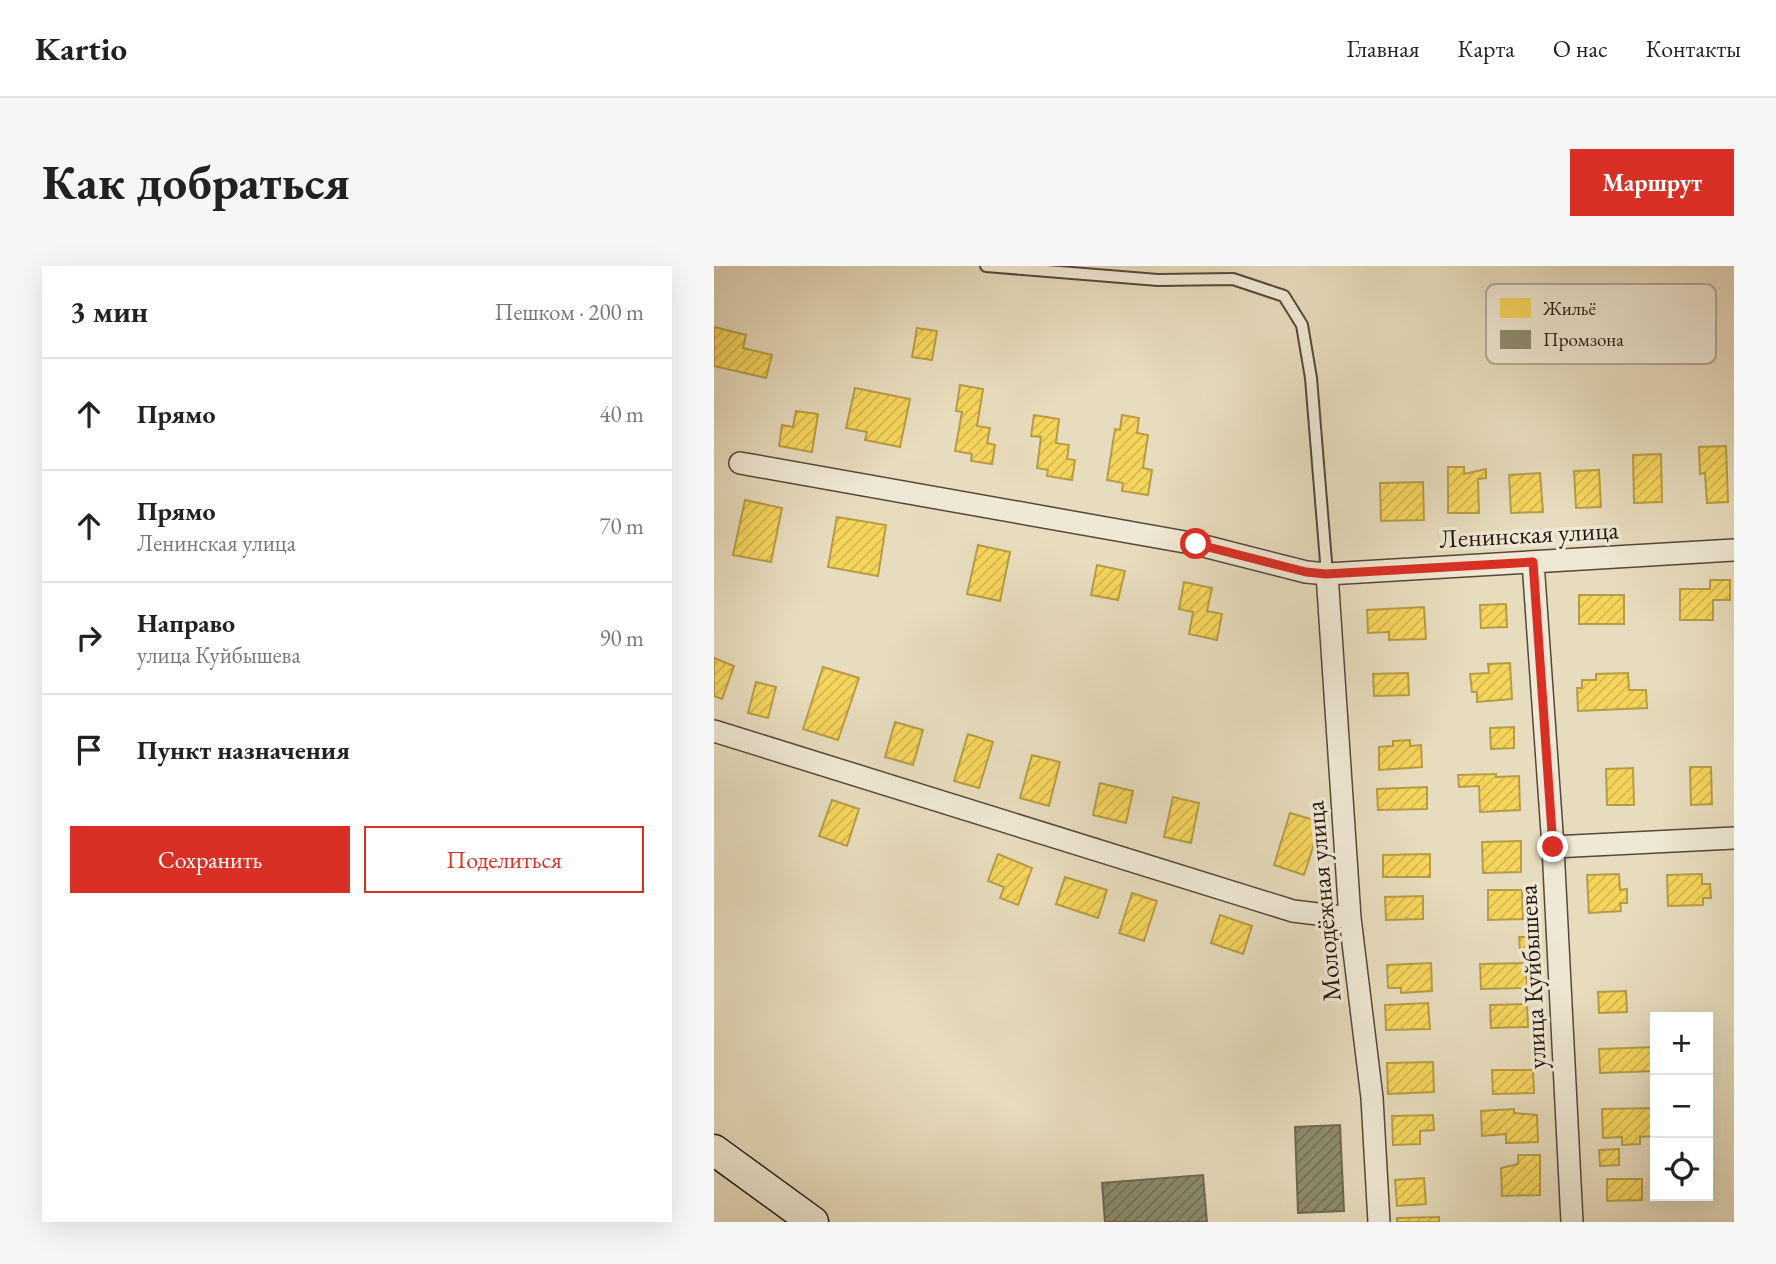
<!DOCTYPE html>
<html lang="ru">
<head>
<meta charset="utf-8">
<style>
  :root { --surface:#fff; --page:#f6f6f6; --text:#222; --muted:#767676; --line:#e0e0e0; --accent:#d93025 }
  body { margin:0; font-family:"EB Garamond",serif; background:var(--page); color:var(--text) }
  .controls { position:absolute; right:21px; bottom:21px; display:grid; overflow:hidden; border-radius:0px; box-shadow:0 7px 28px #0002 }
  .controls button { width:63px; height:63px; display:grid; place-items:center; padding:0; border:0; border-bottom:2px solid var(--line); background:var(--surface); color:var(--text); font:35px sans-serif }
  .stop { position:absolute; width:21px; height:21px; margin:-16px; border:5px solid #d93025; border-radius:50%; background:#fff }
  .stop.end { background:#d93025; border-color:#fff; box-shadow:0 2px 7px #0008 }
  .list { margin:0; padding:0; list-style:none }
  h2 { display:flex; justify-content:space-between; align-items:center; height:91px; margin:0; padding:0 28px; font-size:30px }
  h2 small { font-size:23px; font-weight:400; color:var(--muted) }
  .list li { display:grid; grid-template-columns:46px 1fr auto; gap:21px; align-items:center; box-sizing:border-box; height:112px; padding:0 28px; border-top:2px solid var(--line) }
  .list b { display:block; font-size:26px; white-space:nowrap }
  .list p { margin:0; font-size:23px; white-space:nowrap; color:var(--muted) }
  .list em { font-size:23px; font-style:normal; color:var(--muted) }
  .actions { display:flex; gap:14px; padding:21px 28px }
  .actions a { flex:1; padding:16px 0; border:2px solid var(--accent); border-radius:0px; text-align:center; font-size:24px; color:var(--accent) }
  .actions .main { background:var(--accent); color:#fff }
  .icon { flex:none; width:38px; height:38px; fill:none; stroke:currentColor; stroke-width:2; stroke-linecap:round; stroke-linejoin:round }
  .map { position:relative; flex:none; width:1020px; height:956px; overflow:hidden; border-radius:0px }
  header { display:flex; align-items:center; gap:42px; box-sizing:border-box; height:98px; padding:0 35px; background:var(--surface); border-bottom:2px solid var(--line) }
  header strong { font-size:33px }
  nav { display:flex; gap:38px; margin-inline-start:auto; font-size:24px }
  .intro { display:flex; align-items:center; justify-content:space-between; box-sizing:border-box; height:168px; padding:0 42px }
  h1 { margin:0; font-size:49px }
  .button { padding:18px 32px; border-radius:0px; background:var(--accent); color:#fff; font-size:24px; font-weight:700 }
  main { display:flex; gap:42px; padding:0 42px }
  aside { flex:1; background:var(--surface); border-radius:0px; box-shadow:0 7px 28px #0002 }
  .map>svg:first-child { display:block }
</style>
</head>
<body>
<header>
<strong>Kartio</strong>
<nav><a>Главная</a><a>Карта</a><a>О нас</a><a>Контакты</a></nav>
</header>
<div class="intro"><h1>Как добраться</h1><a class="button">Маршрут</a></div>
<main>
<aside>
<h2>3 мин<small>Пешком · 200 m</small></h2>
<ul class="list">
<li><svg class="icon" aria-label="ahead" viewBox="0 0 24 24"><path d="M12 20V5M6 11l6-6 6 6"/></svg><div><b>Прямо</b></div><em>40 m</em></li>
<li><svg class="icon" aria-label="ahead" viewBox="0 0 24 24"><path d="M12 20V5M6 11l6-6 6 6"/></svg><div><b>Прямо</b><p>Ленинская улица</p></div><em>70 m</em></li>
<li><svg class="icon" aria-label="right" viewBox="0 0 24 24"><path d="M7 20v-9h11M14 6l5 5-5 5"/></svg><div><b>Направо</b><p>улица Куйбышева</p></div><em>90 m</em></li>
<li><svg class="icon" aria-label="arrive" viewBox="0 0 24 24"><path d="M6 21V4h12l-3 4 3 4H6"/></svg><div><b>Пункт назначения</b></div></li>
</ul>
<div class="actions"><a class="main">Сохранить</a><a>Поделиться</a></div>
</aside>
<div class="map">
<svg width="1020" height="956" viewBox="0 0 1020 956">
  <defs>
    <pattern id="homes-hatch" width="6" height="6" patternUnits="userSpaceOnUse" patternTransform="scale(1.75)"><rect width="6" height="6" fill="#f6d55c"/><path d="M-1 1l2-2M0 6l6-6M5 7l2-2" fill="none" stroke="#d3b64f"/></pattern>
    <pattern id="industry-hatch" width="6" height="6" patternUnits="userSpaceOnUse" patternTransform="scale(1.75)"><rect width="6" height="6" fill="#8c8c6e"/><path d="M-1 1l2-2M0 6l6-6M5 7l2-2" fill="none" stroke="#727159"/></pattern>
  </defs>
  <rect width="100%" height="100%" fill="#e7dcbd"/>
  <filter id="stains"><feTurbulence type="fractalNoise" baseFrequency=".00286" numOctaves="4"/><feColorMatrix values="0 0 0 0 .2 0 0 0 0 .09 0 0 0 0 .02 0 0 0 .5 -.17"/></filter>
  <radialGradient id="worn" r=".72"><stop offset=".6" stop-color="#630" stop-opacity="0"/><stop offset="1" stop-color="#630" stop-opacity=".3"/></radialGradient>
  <!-- homes -->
  <path fill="url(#homes-hatch)" stroke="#b79c46" stroke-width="2" d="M0,61l32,8 -3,13 29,7 -6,23 -52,-12z
    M203,62l20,3 -5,29 -20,-3z
    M246,119l23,4 -6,37 13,2 -3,15 8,2 -3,19 -21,-3 1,-7 -17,-3 7,-39 -6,-1z
    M141,122l55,11 -10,48 -35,-7 2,-8 -21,-4z
    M82,145l22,3 -6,38 -33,-6 3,-21 11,2z
    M320,149l25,4 -3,24 13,2 -2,14 8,1 -3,20 -25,-4 1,-6 -11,-2 4,-31 -10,-1z
    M408,149l17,3 -2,15 11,2 -5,33 9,2 -4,25 -26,-4 1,-8 -16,-3 8,-51 5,1z
    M1012,180l2,56 -21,1 -2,-30 -5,1 -1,-27z
    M947,188l1,48 -28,1 -1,-48z
    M734,201h16v7l22,-5v9l-8,1 1,34h-31z
    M885,204l2,37 -25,1 -2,-37z
    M826,207l3,39 -32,1 -2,-38z
    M709,216l1,38 -43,1 -1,-38z
    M31,234l37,8 -11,54 -38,-7z
    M123,251l49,8 -8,51 -50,-9z
    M264,279l32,7 -10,49 -33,-7z
    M383,299l28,6 -7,29 -27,-5z
    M996,314h20v20h-17v20h-33v-31h30z
    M470,316l28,6 -5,23 15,3 -5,26 -28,-6 4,-22 -14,-3z
    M865,329h45v29h-45z
    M792,338l1,23 -26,1 -1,-23z
    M710,341l2,32 -37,1v-8l-21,1 -1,-23z
    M0,392l20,8 -12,33 -8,-3z
    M796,397l2,36 -35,3v-10h-5l-2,-18 19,-1 -1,-9z
    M109,401l36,11 -21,62 -35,-11z
    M694,407l1,22 -35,1 -1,-22z
    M914,407l1,17h17l1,18 -69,3 -1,-23h5v-8h14v-6z
    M42,416l20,5 -8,31 -20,-5z
    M181,456l28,8 -10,35 -28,-8z
    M800,461v21l-23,1 -1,-21z
    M254,468l25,8 -14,46 -25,-7z
    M696,474v6l11,-1 1,22 -43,3v-23l14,-1v-5z
    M318,489l28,7 -11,44 -29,-8z
    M976,501h21l1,37 -21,1z
    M919,502l1,37h-27l-1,-36z
    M782,508v3l23,-1 1,34 -40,2 -1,-26 -20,1 -1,-12z
    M386,517l33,8 -7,32 -33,-8z
    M713,521v22l-49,1 -1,-21z
    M459,531l26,6 -8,40 -27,-6z
    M118,534l27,9 -12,37 -28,-10z
    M576,547l31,9 -17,53 -30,-10z
    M807,575v31l-38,1 -1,-31z
    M284,588l34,14 -14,37 -18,-7 4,-11 -16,-6z
    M716,588v23h-47v-22z
    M905,608l1,16 7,-1v14h-7l1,8 -32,2 -2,-38z
    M988,608v10h8l1,14h-8v7l-35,1 -1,-31z
    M351,611l42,13 -9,28 -42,-14z
    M774,624h34l1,29 -35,1z
    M418,627l25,8 -13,40 -25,-8z
    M709,630v23l-37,1 -1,-23z
    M506,649l32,11 -9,28 -32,-11z
    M805,671h17v14h-16z
    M717,697l1,28 -31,2v-5h-13l-1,-23z
    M812,697l1,25 -46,1 -1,-25z
    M912,725l1,21 -28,1 -1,-21z
    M714,737l2,26 -44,1 -1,-25z
    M813,738l1,23 -37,1 -1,-23z
    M940,781l1,24 -55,2 -1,-24z
    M719,796l1,30 -46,2 -1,-31z
    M778,804h41l1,23 -41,1z
    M941,842v28l-15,1v7l-18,1v-8l-19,1 -1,-29z
    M800,843v4l23,2 1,27 -32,1v-9l-24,2 -1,-25z
    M719,849l1,15 -14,1v13l-27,1 -1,-29z
    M905,883v16l-19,1 -1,-16z
    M804,889h22v40l-38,1 -1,-28 17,-4z
    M710,912l2,26 -29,2 -2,-26z
    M893,913h35v21l-35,1z
    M725,951v5h-42v-4z"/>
  <!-- industry -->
  <path fill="url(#industry-hatch)" stroke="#6d6952" stroke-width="2" d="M626,859l4,86 -46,2 -3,-86z
    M489,909l4,47h-102l-3,-39z"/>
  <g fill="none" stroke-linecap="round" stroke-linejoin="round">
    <!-- lane casing -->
    <g stroke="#55483c" stroke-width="14">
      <path id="lane" d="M272,0l172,14 75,-1 51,17 18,29 9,53 16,196"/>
    </g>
    <!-- street casing -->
    <g stroke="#55483c" stroke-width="24">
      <path id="street" d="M26,197l456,81 110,28 21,2 407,-24
        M819,296l20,285 19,375
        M613,308l23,344 22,180 7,124
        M0,465l579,180 57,7
        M839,581l181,-9"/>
    </g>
    <!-- secondary casing -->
    <g stroke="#241711" stroke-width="33">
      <path id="secondary" d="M0,884l99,72"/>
    </g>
    <!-- lane -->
    <use href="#lane" stroke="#efe8d4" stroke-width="10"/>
    <!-- street -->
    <use href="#street" stroke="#efe8d4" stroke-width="21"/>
    <!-- secondary -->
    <use href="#secondary" stroke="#efe8d4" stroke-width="30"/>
  </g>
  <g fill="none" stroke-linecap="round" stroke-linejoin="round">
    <!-- route -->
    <path stroke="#d93025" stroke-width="9" d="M482,278l110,28 20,2 207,-12 20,285"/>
  </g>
  <g text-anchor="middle" stroke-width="7" stroke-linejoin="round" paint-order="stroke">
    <!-- street labels -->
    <g font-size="26" fill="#241711" stroke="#efe8d4">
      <text transform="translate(815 268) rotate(-3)" y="9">Ленинская улица</text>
      <text transform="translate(609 635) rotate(-95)" y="9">Молодёжная улица</text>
      <text transform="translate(818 711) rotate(-93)" y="9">улица Куйбышева</text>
    </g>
  </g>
  <!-- legend -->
  <rect x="772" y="18" width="230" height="80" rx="10" fill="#efe8d4" stroke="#b2a99a" stroke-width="2"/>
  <rect x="786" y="32" width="31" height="20" fill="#f6d55c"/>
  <rect x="786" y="64" width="31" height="19" fill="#8c8c6e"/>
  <g font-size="19" fill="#241711">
    <text x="829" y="49">Жильё</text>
    <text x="829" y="80">Промзона</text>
  </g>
  <rect width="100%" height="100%" filter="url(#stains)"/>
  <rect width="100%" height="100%" fill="url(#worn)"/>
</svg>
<div class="controls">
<button>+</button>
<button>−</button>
<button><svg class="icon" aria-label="locate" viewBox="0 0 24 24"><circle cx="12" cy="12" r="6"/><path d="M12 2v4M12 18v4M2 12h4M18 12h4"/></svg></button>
</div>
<div class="stop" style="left:482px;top:278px"></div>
<div class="stop end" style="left:839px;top:581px"></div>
</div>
</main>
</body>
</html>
